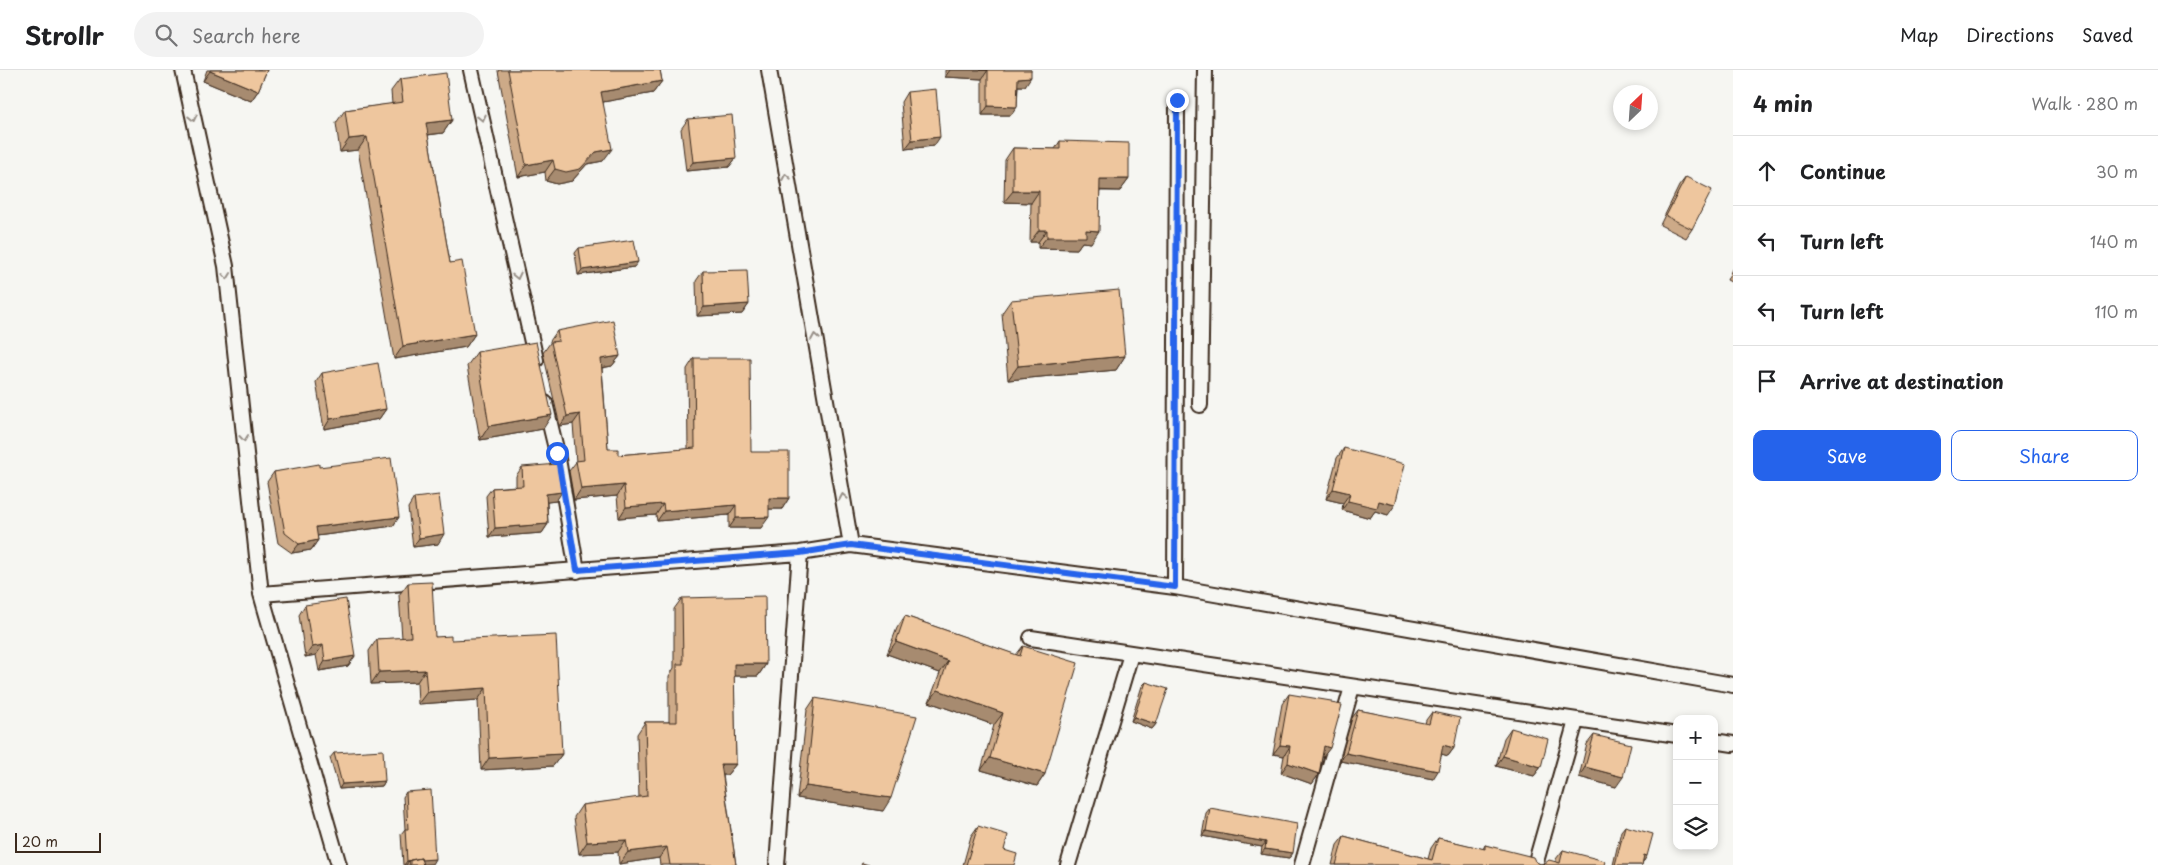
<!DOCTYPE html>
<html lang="en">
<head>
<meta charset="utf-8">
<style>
  :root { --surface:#fff; --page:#f2f2f2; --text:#202124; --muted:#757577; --line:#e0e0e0; --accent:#2563eb }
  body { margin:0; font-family:"Playpen Sans",sans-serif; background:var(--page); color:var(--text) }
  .controls { position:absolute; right:15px; bottom:15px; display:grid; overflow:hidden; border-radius:10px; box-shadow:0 2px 8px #0003 }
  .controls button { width:45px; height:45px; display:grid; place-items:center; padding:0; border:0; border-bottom:1px solid var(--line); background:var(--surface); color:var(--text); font:25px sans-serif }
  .compass { position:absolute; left:1613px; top:15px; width:45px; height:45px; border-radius:50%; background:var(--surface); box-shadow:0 2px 8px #0003; rotate:25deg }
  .scale { position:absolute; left:15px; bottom:12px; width:86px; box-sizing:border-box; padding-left:5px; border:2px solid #3b2a1e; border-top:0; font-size:14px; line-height:18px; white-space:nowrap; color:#3b2a1e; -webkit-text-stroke:4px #f6f6f2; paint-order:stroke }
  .stop { position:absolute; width:15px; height:15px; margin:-11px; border:4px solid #2563eb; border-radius:50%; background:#fff }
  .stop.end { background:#2563eb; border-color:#fff; box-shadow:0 1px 5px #0008 }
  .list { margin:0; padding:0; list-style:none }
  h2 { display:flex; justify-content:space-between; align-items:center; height:65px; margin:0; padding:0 20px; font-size:21px }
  h2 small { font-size:16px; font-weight:400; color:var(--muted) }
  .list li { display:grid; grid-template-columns:32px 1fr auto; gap:15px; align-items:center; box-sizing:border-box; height:70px; padding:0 20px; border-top:1px solid var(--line) }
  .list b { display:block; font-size:19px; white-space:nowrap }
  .list em { font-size:16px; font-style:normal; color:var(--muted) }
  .actions { display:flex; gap:10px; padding:15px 20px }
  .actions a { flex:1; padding:11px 0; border:1px solid var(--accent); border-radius:10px; text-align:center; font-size:18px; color:var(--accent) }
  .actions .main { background:var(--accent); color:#fff }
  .icon { flex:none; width:28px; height:28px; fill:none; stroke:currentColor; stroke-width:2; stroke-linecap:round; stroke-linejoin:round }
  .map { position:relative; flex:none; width:1733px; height:795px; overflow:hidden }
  header { display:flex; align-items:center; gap:30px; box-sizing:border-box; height:70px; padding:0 25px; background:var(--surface); border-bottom:1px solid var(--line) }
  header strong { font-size:24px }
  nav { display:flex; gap:28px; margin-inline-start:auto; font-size:18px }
  .search { width:350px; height:45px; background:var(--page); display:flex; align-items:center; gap:12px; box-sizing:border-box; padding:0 18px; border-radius:28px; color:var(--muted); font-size:19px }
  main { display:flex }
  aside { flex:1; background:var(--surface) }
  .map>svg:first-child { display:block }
</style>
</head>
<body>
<header>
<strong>Strollr</strong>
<div class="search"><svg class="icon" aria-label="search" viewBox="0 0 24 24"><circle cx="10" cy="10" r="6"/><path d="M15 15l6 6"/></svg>Search here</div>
<nav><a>Map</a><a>Directions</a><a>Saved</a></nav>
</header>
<main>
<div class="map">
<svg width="1733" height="795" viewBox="0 0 1733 795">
  <rect width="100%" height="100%" fill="#f6f6f2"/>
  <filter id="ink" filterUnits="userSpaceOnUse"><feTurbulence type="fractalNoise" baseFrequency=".02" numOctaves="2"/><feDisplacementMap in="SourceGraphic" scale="10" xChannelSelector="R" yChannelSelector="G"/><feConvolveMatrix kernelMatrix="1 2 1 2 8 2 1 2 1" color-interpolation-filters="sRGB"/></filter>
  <g filter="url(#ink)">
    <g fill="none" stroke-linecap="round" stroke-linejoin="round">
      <!-- lane casing -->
      <g stroke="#3b2a1e" stroke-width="18">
        <path id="lane" d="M183,0l43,196 35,328 78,271
          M471,0l65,290
          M769,0l82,475
          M545,333l12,50 20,118
          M1200,335l5,-335
          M1175,517l2,-487
          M261,524l539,-41 51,-8 324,42 558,98
          M1031,568l646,97
          M1714,671l19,3
          M777,795l23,-312
          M1068,795l63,-211
          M1302,795l50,-178
          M1535,795l41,-144"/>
      </g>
      <!-- lane -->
      <use href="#lane" stroke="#f6f6f2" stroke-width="14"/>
    </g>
    <!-- wall -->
    <path fill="#cdaa88" stroke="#3b2a1e" d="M207,0h60l-9,21 -7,10 -48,-20z
      M498,0h162l2,11 -9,12 -50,9v59l-16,3 -15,17 -15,3 -11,-3 -1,-9 -27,5 -20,-106z
      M945,0h86l-6,16h-7l-1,21 -6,8h-29v-36l-37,-2z
      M400,9l52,41 -9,13 -15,2 22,128 25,71 -9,13 -72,12 -36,-209 -18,2 -4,-29 9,-13 47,-6 -1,-13z
      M907,22l27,54 -29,3 -4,-47z
      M688,49l48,39 -7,9 -43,4 -5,-42z
      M1060,71l69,38 -9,12h-20l-9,52 -9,-1 -5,7 -39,-1v-6h-8l1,-39 -27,-1 1,-42 8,-12 42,1z
      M1686,107l6,52 -6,9 -26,-13 19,-39z
      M579,178l55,19 -56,8 -3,-22z
      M1733,197v16l-6,-3z
      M703,201l46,33 -7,10 -45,2 -1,-35z
      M1011,230l114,56 -9,14 -108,10 -6,-67z
      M557,261l63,25 -8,10 -10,2 6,81 10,6 70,-6 -1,-80 7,-11 57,94 38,46 -7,11h-13l-8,19h-32v-13l-72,6 -1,-6 -37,3 -2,-22 -43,4 -5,-29 7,-9 -3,-38 -13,2 -17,-73 7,-10v-2z
      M477,282l66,77 -63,11 -13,-74z
      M322,303l64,36 -7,10 -55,10 -8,-47z
      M1344,378l44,67 -13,-4 -5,7 -28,-8 1,-7 -17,-4 11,-41z
      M319,397l80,50 -6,9 -76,10 1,4 -7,10 -19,3 -14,-10 -11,-61 7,-10z
      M522,397l34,34 -9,1 1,22 -6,9 -53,4 -3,-41 6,-8 24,-2v-10z
      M414,428l24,46 -25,3 -5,-39z
      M408,513l27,54 16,3 111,114 -9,12 -72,4 -3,-70 -60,4 -1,-22 -46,2 -2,-33 8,-12 25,-1 -3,-43z
      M682,528l84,66 -8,12h-24l2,88 -9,11h-4l13,90h-76l-1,-7 -40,6 -1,-12 -39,2 -5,-37 8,-12 57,-7 -2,-64 8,-12h24v-46l5,-8v-59z
      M305,535l50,51 -7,10 -29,5 -3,-16 -11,2 -6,-42z
      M905,546l111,39 7,-9 22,128 -8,12 -56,-16 13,-45 -65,-23 11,-29 -53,-19 10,-26z
      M1146,612l10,42 -4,5 -21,-8 11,-35z
      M1289,624l34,63h-1l-3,17 -7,10 -31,-11 3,-17 -11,-2 9,-50z
      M815,628l68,113 -86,-13 10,-88z
      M1358,640l67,14 1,-4 6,-8 22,36 -6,8 -6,-2 -9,25 -93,-18 12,-43z
      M1511,658l30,39 -7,9 -38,-10 8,-28z
      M1594,665l22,52 -37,-10 8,-33z
      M334,683l51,28 -3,5 -43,3 -9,-31z
      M406,722l26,72h-10l1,1h-20l-2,-31 4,-5 -2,-32z
      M1210,738l83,45 -4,5 -28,-4 1,-7 -60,-11 4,-23z
      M978,756l26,24 10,15h-51l8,-29z
      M1625,756l19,35h-1l-1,4h-29l8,-34z
      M1344,766l84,23 3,-11 7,-10 45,11 2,-4 50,16 5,3 16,-2v-3l7,-9 41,15h-272l5,-20z"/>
    <!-- shaded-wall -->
    <path fill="#a78b6f" stroke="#3b2a1e" d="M950,0h38l-6,9 -37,-2z
      M210,1l48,20 -7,10 -48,-20z
      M1031,7l-6,9h-13l6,-8z
      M662,11l-9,12 -61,11 9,-12z
      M988,36l29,1 -6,8h-29z
      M452,50l-9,13 -25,3 8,-13z
      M367,67l-9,13 -18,2 9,-13z
      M940,67l-6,9 -29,3 7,-9z
      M612,79l-9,12 -16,3 -15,17 -15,3 -11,-3 9,-12 41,-17z
      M736,88l-7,9 -43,4 7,-9z
      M553,90l-8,12 -27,5 8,-12z
      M1100,109h29l-9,12 -28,-1z
      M1013,121h26l-8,12 -27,-1z
      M1039,160h8l-9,12h-8z
      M1086,160l13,1 -8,12 -9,-1 -5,7 -39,-1 9,-11z
      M638,192l-4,5 -56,8 4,-5z
      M749,234l-7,10 -45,2 7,-9z
      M475,264l-9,13 -72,12 9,-13z
      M620,286l-8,10 -18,3 7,-10z
      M1125,286l-9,14 -108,10 10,-14z
      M386,339l-7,10 -55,10 6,-10z
      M580,344l-7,10 -13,2 7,-10z
      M552,345l-9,14 -63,11 9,-14z
      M624,415l-7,11 -43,4 7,-11z
      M1333,419l17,4 -7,10 -17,-4z
      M562,422l-6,9 -16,2 6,-9z
      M769,428h20l-7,11h-21z
      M1348,431h31l16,4 -7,10 -13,-4 -5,7 -28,-8z
      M663,434l-7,11 -37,3 7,-11z
      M736,435l-7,10 -72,6 7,-10z
      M399,447l-6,9 -84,11 7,-10z
      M769,447l-8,11h-32l7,-10z
      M548,454l-6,9 -53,4 6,-9z
      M444,464l-6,10 -25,3 6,-9z
      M318,470l-7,10 -19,3 7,-9z
      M896,572l52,19 -8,12 -53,-19z
      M323,575l-7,10 -11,2 7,-10z
      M355,586l-7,10 -29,5 6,-10z
      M734,594h32l-8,12h-32z
      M425,600l-8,12 -46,2 8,-12z
      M486,618l-8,12 -60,4 9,-12z
      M938,620l65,23 -9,12 -65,-23z
      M1134,647l22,7 -4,5 -21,-8z
      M1280,675l10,1 -6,10 -11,-2z
      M1443,675l11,3 -6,8 -10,-3z
      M1324,676l6,2 -7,9 -6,-1z
      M1346,683l92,18 -5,8 -93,-18z
      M562,684l-9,12 -72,4 8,-12z
      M1503,686l38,11 -7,9 -38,-10z
      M990,688l55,16 -8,12 -56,-16z
      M1288,693l31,11 -7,10 -31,-11z
      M721,694h15l-9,11h-14z
      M1585,697l38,10 -7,10 -37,-10z
      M385,711l-3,5 -43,3 3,-5z
      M806,716l85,12 -8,13 -86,-13z
      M1206,761l60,11 -4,5 -60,-11z
      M626,770l-8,12 -39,2 8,-12z
      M667,777l-8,11 -40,6 9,-12z
      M1265,779l28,4 -4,5 -28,-4z
      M1644,785l3,1 -3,5 -4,-1z
      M435,789l-3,5 -22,1v-5z
      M407,791h2l-3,4h-2z"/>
    <!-- building -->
    <path fill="#eec69e" stroke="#3b2a1e" d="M210,0h57l-9,21 -48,-20z
      M508,0h152l2,11 -61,11 11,57 -16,3 -16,17 -14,3 -11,-3 -2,-9 -27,5z
      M980,0h51v7l-13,1 -1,29 -29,-1v-36z
      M446,3l6,47 -26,3 24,140 12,-2 13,73 -72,12 -36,-209 -18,2 -4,-29 58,-8 -3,-23z
      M936,19l4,48 -28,3 -5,-48z
      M732,45l4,43 -43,4 -5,-43z
      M1060,71l69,2v36h-29l-1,52 -13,-1v7h-39v-7h-8v-39h-26v-43l47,1z
      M1686,107l26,13 -20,39 -26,-13z
      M634,170l4,22 -56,8 -3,-22z
      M747,200l2,34 -45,3 -1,-36z
      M1119,220l6,66 -107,10 -7,-66z
      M613,250l7,36 -19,3 7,90h10v6l77,-7 -1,-90h56l1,94h38v46h-20v19l-33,1v-13l-72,6 -1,-7 -37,3 -2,-22 -43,4 -5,-28 8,-1 -4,-46 -13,2 -16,-74 8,-1 -2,-10z
      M536,272l16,73 -63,11 -12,-74z
      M378,293l8,46 -56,10 -8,-46z
      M1344,378l61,16 -10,41 -16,-4 -2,7 -29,-7 2,-8 -17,-4z
      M391,388l8,59 -83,10 2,13 -19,4 -14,-11 -11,-61 45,-8v3z
      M558,394l4,28 -16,2 2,30 -53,4 -3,-40 31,-2 -1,-19z
      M439,425l5,39 -25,4 -5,-40z
      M432,512l3,55 16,-1v4l105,-5 6,119 -73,4 -3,-70 -59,4 -2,-22 -46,2 -2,-33 34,-2 -3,-54z
      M765,526l1,68h-32l2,100h-15l15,101h-66l-3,-18 -39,5 -2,-12 -39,2 -5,-37 65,-9 -2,-74h32v-58h6l-1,-66z
      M346,529l9,57 -30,5 -2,-16 -11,2 -7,-42z
      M905,546l115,40 3,-10 55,17 -33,111 -55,-16 13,-45 -65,-23 10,-29 -52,-19z
      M1146,612l22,7 -12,35 -22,-7z
      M1289,624l42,7v2l11,2 -12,43 -6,-2 -5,28 -31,-11 2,-17 -10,-1z
      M815,628l102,18 -26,82 -85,-12z
      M1358,640l71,14 3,-12 28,6 -6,30 -11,-3 -5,26 -92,-18z
      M1511,658l37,11 -7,28 -38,-11z
      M1594,665l37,9 -8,33 -38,-10z
      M383,680l2,31 -43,3 -8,-31z
      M431,720l4,69 -14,1v-2l-14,3 -2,-32h3l-2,-37z
      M1210,738l87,16 -4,29 -28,-4 1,-7 -60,-11z
      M978,756l30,9 -4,15 13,4 -3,11h-48z
      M1625,756l28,8 -6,22 -3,-1 -2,10h-27z
      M1344,766l88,24 6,-22 47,11v-4l48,12 2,4 5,3h4l5,-4 11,3 3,-13 42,11 -1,4h-268z
      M421,788l2,7h-13v-5z
      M862,793l7,2h-8z"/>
    <!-- one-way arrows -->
    <defs><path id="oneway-chevron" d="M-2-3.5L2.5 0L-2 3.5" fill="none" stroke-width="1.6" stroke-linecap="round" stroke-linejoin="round" transform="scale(1.25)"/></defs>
    <g stroke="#989088">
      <use href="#oneway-chevron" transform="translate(193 48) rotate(78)"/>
      <use href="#oneway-chevron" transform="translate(482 48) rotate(77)"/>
      <use href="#oneway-chevron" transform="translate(786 107) rotate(-100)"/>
      <use href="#oneway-chevron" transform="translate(227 206) rotate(84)"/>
      <use href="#oneway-chevron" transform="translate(517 206) rotate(77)"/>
      <use href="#oneway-chevron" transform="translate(815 267) rotate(-100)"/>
      <use href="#oneway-chevron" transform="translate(244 368) rotate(84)"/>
      <use href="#oneway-chevron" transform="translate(843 427) rotate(-100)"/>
    </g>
  </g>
  <g fill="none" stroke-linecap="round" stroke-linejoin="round" filter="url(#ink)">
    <!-- route -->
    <path stroke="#2563eb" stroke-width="6" d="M557,383l20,117 223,-17 51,-8 324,42 2,-487"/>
  </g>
</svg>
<div class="controls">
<button>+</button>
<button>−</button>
<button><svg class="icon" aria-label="layers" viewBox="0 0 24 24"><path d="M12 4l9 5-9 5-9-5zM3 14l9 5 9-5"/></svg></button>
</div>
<svg class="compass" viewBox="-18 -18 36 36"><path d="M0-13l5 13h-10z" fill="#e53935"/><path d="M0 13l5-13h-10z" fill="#757577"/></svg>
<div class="scale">20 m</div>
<div class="stop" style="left:557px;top:383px"></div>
<div class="stop end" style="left:1177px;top:30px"></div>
</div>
<aside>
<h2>4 min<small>Walk · 280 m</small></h2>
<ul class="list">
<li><svg class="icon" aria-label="ahead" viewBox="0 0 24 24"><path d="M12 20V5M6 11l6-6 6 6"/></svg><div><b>Continue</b></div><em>30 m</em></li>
<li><svg class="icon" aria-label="left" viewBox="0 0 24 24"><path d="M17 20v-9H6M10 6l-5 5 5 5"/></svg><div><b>Turn left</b></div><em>140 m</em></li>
<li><svg class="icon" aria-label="left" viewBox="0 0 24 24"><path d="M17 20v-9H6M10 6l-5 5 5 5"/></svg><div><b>Turn left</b></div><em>110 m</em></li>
<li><svg class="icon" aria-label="arrive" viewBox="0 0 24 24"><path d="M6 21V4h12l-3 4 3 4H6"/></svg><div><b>Arrive at destination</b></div></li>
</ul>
<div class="actions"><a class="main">Save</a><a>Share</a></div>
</aside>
</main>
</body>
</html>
